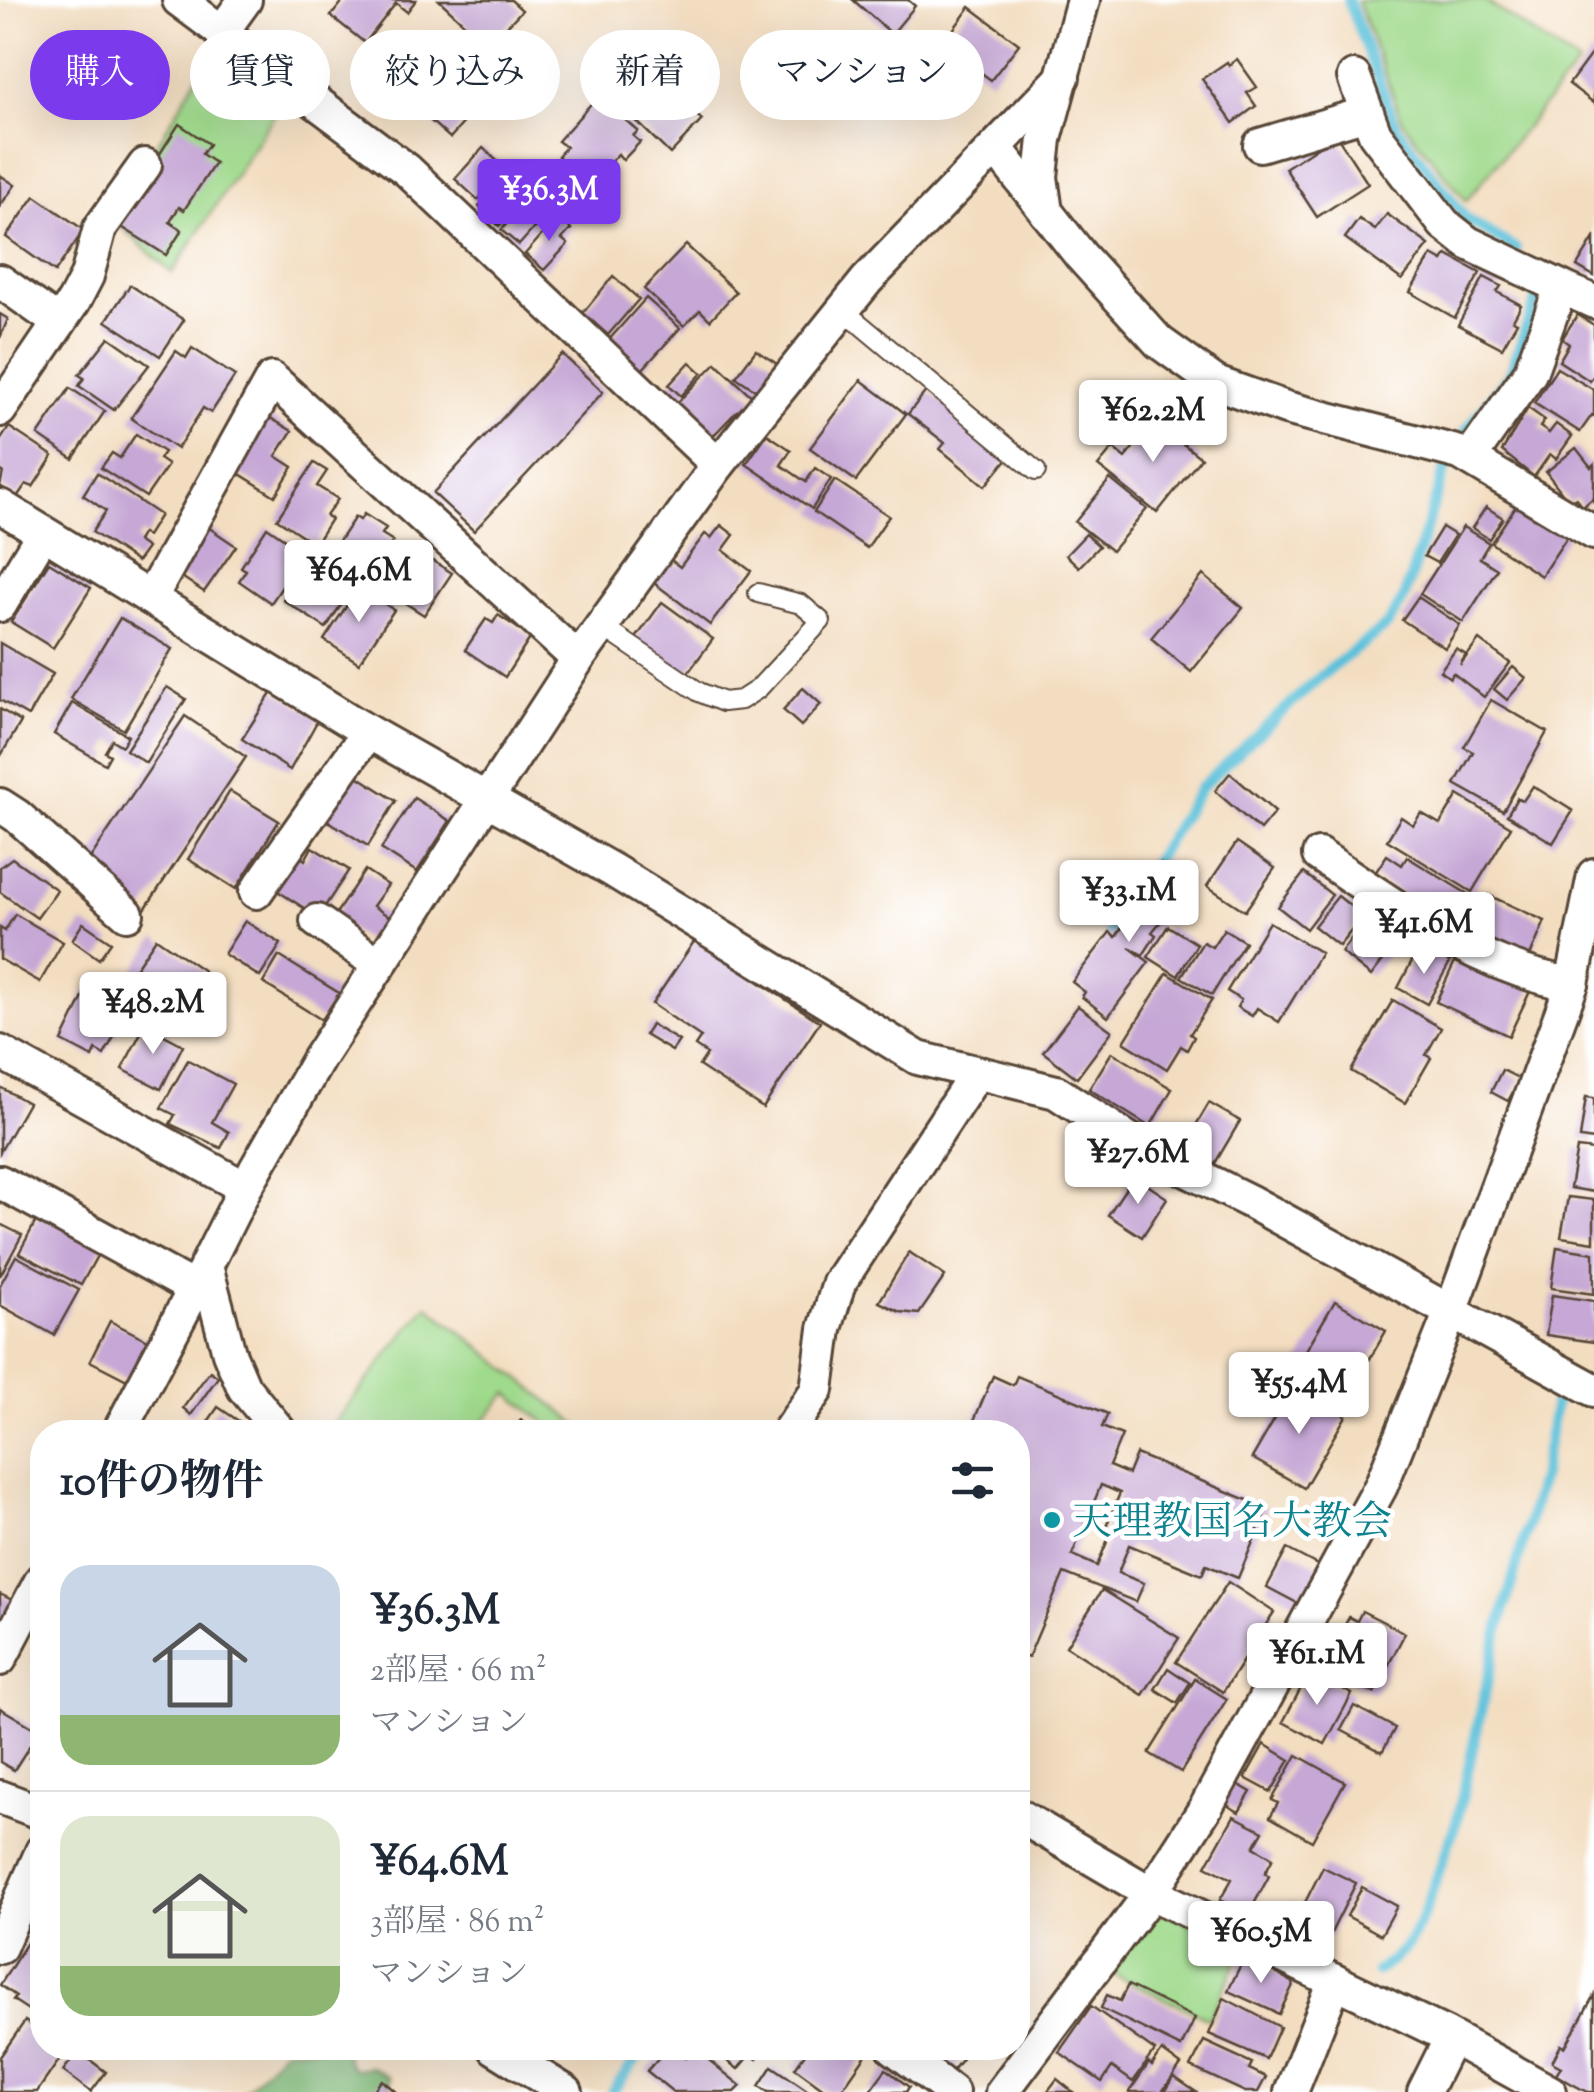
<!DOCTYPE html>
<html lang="ja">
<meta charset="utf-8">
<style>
body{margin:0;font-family:"Sorts Mill Goudy","Noto Serif JP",serif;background:#f2f2f3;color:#1f2937;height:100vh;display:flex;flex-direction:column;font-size:38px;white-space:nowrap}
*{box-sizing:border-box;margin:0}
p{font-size:32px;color:#747a83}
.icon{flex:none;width:55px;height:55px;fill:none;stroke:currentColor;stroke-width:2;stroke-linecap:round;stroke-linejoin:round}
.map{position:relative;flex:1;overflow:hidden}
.sheet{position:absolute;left:30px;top:1420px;width:1000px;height:640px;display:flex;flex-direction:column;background:#fff;border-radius:40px;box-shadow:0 10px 40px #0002}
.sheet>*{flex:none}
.banner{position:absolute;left:30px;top:30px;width:1000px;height:90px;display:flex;gap:20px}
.price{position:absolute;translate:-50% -85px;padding:0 22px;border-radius:10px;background:#fff;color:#222;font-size:32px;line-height:65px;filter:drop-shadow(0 2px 5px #0008)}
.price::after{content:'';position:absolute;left:50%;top:60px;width:30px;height:22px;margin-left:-15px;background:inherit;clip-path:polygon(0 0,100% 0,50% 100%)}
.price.on{background:#7c3aed;color:#fff}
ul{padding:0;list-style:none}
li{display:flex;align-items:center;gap:30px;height:250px;padding:0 30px}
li+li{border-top:2px solid #e0e1e3}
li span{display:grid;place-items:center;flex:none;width:280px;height:200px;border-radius:30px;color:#555}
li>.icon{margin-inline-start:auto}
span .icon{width:120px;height:120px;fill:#fffc;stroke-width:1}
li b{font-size:42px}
h2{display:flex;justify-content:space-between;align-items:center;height:120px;padding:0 30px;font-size:42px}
.tag{padding:0 35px;border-radius:45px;background:#fff;box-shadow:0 10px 40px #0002;font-size:35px;line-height:90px}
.tag.on{background:#7c3aed;color:#fff}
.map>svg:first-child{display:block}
</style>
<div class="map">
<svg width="1594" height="2092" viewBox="0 0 1594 2092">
<rect width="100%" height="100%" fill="#fff"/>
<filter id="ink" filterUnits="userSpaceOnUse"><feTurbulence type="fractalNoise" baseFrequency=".01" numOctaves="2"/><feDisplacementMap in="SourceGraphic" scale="20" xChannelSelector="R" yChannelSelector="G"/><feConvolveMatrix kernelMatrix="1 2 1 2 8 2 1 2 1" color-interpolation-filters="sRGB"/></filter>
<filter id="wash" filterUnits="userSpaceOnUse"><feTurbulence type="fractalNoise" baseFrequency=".0048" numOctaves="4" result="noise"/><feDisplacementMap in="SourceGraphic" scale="40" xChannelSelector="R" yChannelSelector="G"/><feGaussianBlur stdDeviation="2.25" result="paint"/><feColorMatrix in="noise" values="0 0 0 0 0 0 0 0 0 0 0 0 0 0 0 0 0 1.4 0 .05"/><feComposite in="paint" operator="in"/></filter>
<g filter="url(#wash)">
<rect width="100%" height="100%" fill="#f3ddc0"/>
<g fill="#a0da8d" stroke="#6e8256" stroke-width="2.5">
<path d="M1357,0H1484L1578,64L1466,201L1403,122Z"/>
<path d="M201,70L275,114L172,273L113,220Z"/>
<path d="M427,1305L587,1432H558L508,1393L474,1432H327Z"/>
<path d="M1164,1911L1243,1949L1209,2019L1112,1974L1144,1920L1151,1913Z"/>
</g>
<path fill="#80ba78" stroke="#5e724b" stroke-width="2.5" d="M284,2048H349L346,2058L353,2069L371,2067L389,2077L390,2092H244Z"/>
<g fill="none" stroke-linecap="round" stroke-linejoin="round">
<g stroke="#5cc1da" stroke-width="11">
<path d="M1348,0L1396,127L1466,219L1516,249"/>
<path d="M1110,932L1201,787L1321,676L1387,625L1404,598L1444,472L1468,428L1510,373L1542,284"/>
<path d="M1377,1971L1392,1961L1409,1943L1423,1916L1457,1820L1499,1629L1542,1474L1558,1388"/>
<path d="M612,2092L645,2048"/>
</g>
</g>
<g id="blocks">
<g fill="#c6a7d5" fill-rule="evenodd">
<path d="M344,0H416L407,12L396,3L365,43L331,16Z"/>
<path d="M439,0H511L522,10L488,46Z"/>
<path d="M853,0H908L915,6L892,34Z"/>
<path d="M970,7L1019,44L991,80L961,58L947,75L922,57L937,37L944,42Z"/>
<path d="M1594,50V103L1569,84Z"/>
<path d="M1237,59L1257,87L1247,93L1256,106L1233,123L1202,79L1227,62L1229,65Z"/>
<path d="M480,69L497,85L450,138L417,109L447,74L463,88Z"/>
<path d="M660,80L702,120L670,154L628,113Z"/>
<path d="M598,96L638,131L633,136L640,142L623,160L618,154L564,214L535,188L561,159L558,156L566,147L558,141Z"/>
<path d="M179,124L209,144L202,154L215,163L184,210L179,207L170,222L182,230L166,255L120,226L149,171Z"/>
<path d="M1336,135L1368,184L1317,217L1285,168Z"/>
<path d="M483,148L506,169L478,200L455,179Z"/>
<path d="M510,173L523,185L521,188L528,195L499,226L479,206Z"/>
<path d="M0,175L15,185L0,206Z"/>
<path d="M533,194L551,209L519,245L501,230Z"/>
<path d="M35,196L84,230L55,272L6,237Z"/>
<path d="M1387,214L1429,245L1402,280L1345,238L1359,219L1375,230Z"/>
<path d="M558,217L571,229L562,239L568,244L544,270L525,254Z"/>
<path d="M1594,238V276L1577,266Z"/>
<path d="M686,245L736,292L710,320L700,310L684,326L644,289Z"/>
<path d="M1432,255L1443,261L1447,255L1480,273L1455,318L1410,292Z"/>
<path d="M613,276L639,299L608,335L583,313Z"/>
<path d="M1484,277L1501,286L1497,292L1521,305L1513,320L1517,322L1502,348L1458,325Z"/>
<path d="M130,285L184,320L160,356L106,321Z"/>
<path d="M646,298L680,328L641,371L608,341Z"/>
<path d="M0,314L8,319L0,338Z"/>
<path d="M1577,315L1594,325V375L1590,381L1559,361L1569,344L1562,339Z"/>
<path d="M109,337L149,365L114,410L79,386L84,378L79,375Z"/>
<path d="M192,348L235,376L211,413L203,408L177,449L131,418L176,351L186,358Z"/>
<path d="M756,350L780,366L760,393L736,377Z"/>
<path d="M562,354L603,392L474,531L433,493Z"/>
<path d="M690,362L702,373L681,396L669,385Z"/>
<path d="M716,363L756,400L741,416L737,411L708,441L673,407Z"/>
<path d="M1557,368L1594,390V416L1592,415L1580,432L1534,403Z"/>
<path d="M861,380L906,414L856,481L810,448Z"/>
<path d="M70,388L105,411L73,459L38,435Z"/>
<path d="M927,390L1009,457L985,486L940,449L945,443L908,414Z"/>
<path d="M1528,408L1545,420L1540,427L1549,433L1556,424L1572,436L1556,459L1550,454L1534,477L1502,451Z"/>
<path d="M267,416L292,431L276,456L293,467L275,496L232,469Z"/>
<path d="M1163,419L1178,430L1173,436L1201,458L1157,513L1098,466L1113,448L1125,458L1154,421L1158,424Z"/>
<path d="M9,427L53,456L33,487L26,484L17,497L0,486L3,472L0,470V441Z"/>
<path d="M136,434L164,452L159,459L168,465L146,497L101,468L112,453L120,458Z"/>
<path d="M767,434L791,450L781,465L806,482L815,468L831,479L812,509L746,464Z"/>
<path d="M1576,448L1591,467L1594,464V502L1592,499L1583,507L1576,498L1570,503L1546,472Z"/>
<path d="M314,463L327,471L317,486L338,499L326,516L331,519L315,544L277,519Z"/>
<path d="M97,473L160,515L147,536L142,533L137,541L147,548L137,562L92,532L106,511L83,495Z"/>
<path d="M1110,479L1147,509L1112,551L1075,522Z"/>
<path d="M835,480L889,516L867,548L814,512Z"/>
<path d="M1518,503L1567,537L1541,576L1491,543Z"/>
<path d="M1486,507L1503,518L1489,539L1472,528Z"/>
<path d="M364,514L386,528L382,534L393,541L369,578L331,553L355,517L360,520Z"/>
<path d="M202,523L236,546L204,592L170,569Z"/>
<path d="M721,525L734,535L723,550L751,571L710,625L650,580L667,557L680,567L705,534L711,538Z"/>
<path d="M267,527L305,553L271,603L239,581L246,570L241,567Z"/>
<path d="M1442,527L1455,535L1437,563L1424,556Z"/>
<path d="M1463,527L1489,543L1480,558L1497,569L1463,622L1420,594Z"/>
<path d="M1086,534L1099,546L1079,567L1066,555Z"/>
<path d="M313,555L355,583L326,628L283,600Z"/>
<path d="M423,555L452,573L424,615L396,597Z"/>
<path d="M49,562L91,588L53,648L11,622Z"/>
<path d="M1203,575L1243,608L1191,672L1151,638Z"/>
<path d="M359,587L394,610L359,663L324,640Z"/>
<path d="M1418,597L1460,625L1445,648L1402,620Z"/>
<path d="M662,602L713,639L684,678L634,641Z"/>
<path d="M498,615L531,637L505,677L465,650L486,619L493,623Z"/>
<path d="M120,618L172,649L124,730L71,699Z"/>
<path d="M1479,640L1510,663L1484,697L1453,673L1450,678L1440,671L1456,649L1466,655L1460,665Z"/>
<path d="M0,643L53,674L28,716L0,700Z"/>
<path d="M1513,667L1526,678L1507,700L1494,689Z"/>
<path d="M167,687L186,699L146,763L126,750Z"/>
<path d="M803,688L821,704L801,726L783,710Z"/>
<path d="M274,689L319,718L290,770L242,739Z"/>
<path d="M1491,700L1547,732L1503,811L1455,784L1473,752L1464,747Z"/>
<path d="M72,703L128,736L122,746L112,740L105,752L110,755L105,764L54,734Z"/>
<path d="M0,709L21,722L0,757Z"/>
<path d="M185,716L246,757L141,915L85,866Z"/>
<path d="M348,770L396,801L368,846L319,815Z"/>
<path d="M1230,773L1275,812L1260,830L1215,791Z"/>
<path d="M1533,786L1573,811L1553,843L1507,815L1517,798L1523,801Z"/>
<path d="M230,791L279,821L236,889L188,859Z"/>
<path d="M1458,795L1511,827L1472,892L1387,840L1401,817L1413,825L1421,813L1440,824Z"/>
<path d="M414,798L450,821L417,872L381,849Z"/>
<path d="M1237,842L1275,868L1245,911L1207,886Z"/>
<path d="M312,847L349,870L318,917L270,886L292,851L305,860Z"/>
<path d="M1387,855L1402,865L1407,857L1479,901L1461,930L1373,876Z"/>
<path d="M12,858L57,890L37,918L0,892V867Z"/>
<path d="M1161,864L1190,882L1173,903L1166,898L1163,903L1172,908L1152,932L1156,935L1143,955L1129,947L1149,962L1108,1017L1082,997L1085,992L1072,982L1110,932L1116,937L1138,902L1136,901Z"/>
<path d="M365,870L388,885L373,906L403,926L385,953L333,918Z"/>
<path d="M1304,873L1332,895L1306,929L1278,907Z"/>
<path d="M1488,895L1545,921L1527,963L1469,937Z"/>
<path d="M1338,896L1363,916L1339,946L1314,926Z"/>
<path d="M15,914L63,942L40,982L0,959V928L5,931Z"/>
<path d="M245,921L281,944L260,977L224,954Z"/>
<path d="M1365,921L1395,945L1371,976L1341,952Z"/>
<path d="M1269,922L1321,953L1279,1022L1257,1008L1252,1016L1237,1007L1241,1000L1227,991Z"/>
<path d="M83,923L111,942L99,959L72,940Z"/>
<path d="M1168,926L1197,944L1178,976L1148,957Z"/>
<path d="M1224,929L1245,942L1212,995L1181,977L1203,942L1212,947Z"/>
<path d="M156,938L204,971L166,1027L118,994Z"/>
<path d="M695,940L820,1022L763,1108L699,1066L707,1054L695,1046L701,1037L652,1004Z"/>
<path d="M1431,952L1450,962L1427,1004L1398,988L1413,959L1424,964Z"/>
<path d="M1459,953L1532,987L1509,1036L1436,1002Z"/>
<path d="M279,956L339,993L322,1020L263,983Z"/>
<path d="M1167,973L1212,1000L1190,1034L1194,1037L1187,1050L1181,1046L1167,1069L1124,1042Z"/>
<path d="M87,989L128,1011L104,1055L96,1050L93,1057L62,1041Z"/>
<path d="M1393,1000L1441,1028L1426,1055L1431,1058L1405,1103L1351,1071Z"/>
<path d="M1078,1006L1112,1031L1077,1078L1043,1052Z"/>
<path d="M651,1024L679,1041L672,1051L645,1035Z"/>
<path d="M145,1025L183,1045L161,1089L122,1069Z"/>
<path d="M1112,1052L1172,1089L1150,1127L1089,1089Z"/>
<path d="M188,1060L233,1084L212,1122L229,1132L221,1148L170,1124L175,1115L161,1108Z"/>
<path d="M1502,1070L1520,1079L1508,1101L1491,1092Z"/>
<path d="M0,1087L28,1103L0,1152Z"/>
<path d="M1586,1097L1594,1098V1140L1580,1138Z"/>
<path d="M1209,1103L1240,1121L1211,1170L1180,1152Z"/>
<path d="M1577,1148L1594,1150V1192L1570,1188Z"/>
<path d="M1134,1176L1167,1198L1142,1237L1108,1215Z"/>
<path d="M1568,1197L1594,1200V1242L1561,1237Z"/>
<path d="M42,1210L104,1243L81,1285L19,1253Z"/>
<path d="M0,1224L22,1235L0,1276Z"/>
<path d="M1557,1247L1594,1253V1294L1551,1288Z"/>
<path d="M909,1252L945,1276L919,1314L900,1312L879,1302Z"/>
<path d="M16,1256L79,1290L54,1335L0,1305V1285Z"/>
<path d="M1552,1295L1594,1301V1342L1546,1335Z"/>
<path d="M1335,1301L1386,1331L1343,1405L1292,1374Z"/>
<path d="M110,1321L151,1342L131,1382L90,1361Z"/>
<path d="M210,1371L218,1377L191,1415L183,1408Z"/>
<path d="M993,1376L1013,1385L1017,1376L1108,1414L1102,1427L1122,1435L1109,1466L1128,1474L1136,1454L1267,1508L1238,1578L1206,1565L1202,1575L1129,1545L1118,1573L1144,1583L1136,1602L1064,1573L1028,1658L1018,1654V1432H969ZM1101,1485L1120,1493L1103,1534L1109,1537L1097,1566L1072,1555Z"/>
<path d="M1294,1386L1346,1416L1304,1488L1252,1458Z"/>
<path d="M218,1407L255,1432H201Z"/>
<path d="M521,1420L536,1432H511Z"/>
<path d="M1287,1549L1321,1567L1301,1605L1267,1587Z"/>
<path d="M1228,1582L1274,1612L1223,1692L1176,1662Z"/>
<path d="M1102,1590L1179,1638L1143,1695L1066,1646Z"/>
<path d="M0,1594L18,1603L0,1630Z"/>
<path d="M1362,1611L1405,1633L1374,1693L1329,1670L1337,1655L1331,1652L1349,1617L1357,1621Z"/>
<path d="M1168,1668L1190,1683L1177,1703L1155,1689Z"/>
<path d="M1310,1671L1352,1694L1325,1744L1283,1722Z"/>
<path d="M1195,1679L1227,1699L1181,1772L1149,1753Z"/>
<path d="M1354,1706L1395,1728L1382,1752L1341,1730Z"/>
<path d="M0,1708L39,1731L14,1770L0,1762Z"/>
<path d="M42,1736V1765L29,1757Z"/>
<path d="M1264,1744L1290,1760L1271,1792L1245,1778Z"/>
<path d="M1297,1755L1345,1782L1312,1841L1270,1817L1278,1803L1272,1800Z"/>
<path d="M1234,1782L1251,1792L1239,1812L1222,1802Z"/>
<path d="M1234,1816L1263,1831L1254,1847L1273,1858L1265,1873L1269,1876L1248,1915L1220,1900L1232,1879L1206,1866Z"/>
<path d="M1323,1867L1356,1883L1329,1937L1324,1934L1315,1952L1287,1938Z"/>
<path d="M1362,1887L1397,1906L1381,1935L1347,1916Z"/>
<path d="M42,1919V2019L13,2000L16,1996L0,1985Z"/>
<path d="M1245,1956L1294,1983L1279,2014L1228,1991Z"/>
<path d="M1128,1985L1195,2018L1181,2047L1101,2008L1107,1995L1120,2001Z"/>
<path d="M1594,1995V2092H1587L1556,2075L1561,2067L1552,2062L1561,2045L1565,2047Z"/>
<path d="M1224,1998L1280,2027L1266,2059L1209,2034Z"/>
<path d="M1091,2006L1155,2051L1133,2082L1112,2067L1102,2082L1059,2052Z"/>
<path d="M25,2021L42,2033V2048L66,2050L37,2092H0V2057Z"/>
<path d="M1204,2041L1252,2063L1249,2069L1266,2077L1258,2092H1245L1191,2067Z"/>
<path d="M667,2048H673L686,2058L694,2048L741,2086L735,2092H673L647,2071Z"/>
<path d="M724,2048H765L757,2059L750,2054L738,2069L719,2055Z"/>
<path d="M809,2048H861L868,2052L840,2092H828L795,2068Z"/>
<path d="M914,2048H970L951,2073Z"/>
<path d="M78,2051L106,2072L91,2092L63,2071Z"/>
<path d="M1162,2051L1181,2065L1162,2092H1129L1149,2063L1152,2066Z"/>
<path d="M772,2066L810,2092H768L759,2086Z"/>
<path d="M886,2069L909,2087L906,2092H869Z"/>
<path d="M1174,2077L1196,2092H1165Z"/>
<path d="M1057,2079L1073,2092H1047Z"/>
<path d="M382,2080L396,2092H372Z"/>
</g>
</g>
</g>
<g filter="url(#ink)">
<use href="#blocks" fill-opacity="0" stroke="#574536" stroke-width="2.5"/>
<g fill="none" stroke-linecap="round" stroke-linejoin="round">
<defs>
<g id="service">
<path d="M843,310L1036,471"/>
<path d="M603,627L699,692L723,702L741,700L758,689L821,621L801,604L758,593"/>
</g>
<g id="minor">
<path d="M179,0L407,170L718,465"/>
<path d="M221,33L245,0"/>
<path d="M1354,77L1375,134L1444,224L1468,243L1561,287"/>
<path d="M1260,145L1367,113"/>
<path d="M996,148L1081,256L1159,342L1216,383L1286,408L1460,453L1594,533"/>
<path d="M1046,212L1041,177L1045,139L1083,0"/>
<path d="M0,281L59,323"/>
<path d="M0,410L74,301L87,276L100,228L145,165"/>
<path d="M1470,458L1530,373L1561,287L1594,302"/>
<path d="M0,506L368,732L612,870L918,1058L1056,1092L1142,1148L1249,1201L1594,1390"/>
<path d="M151,597L272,379L578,659"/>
<path d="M0,605L43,533"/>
<path d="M0,805L17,816L127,914"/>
<path d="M1319,855C1397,907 1477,968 1572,984"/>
<path d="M256,892L368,732"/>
<path d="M317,921L380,965"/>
<path d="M0,1052L245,1188"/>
<path d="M0,1182L195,1289"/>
<path d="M119,1432L203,1273"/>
<path d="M280,1432L244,1388L229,1353L206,1266L245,1188L319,1058L578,659L718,465L867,280L1063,77"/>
<path d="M788,1432L817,1390L825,1329L839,1283L976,1074"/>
<path d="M0,1659L42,1579"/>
<path d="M0,1797L42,1813"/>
<path d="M1018,1815L1151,1893L1447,2035L1550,2092"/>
<path d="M0,1947L42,1851"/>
<path d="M495,2048L566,2092"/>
<path d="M894,2048L952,2092"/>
<path d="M1002,2092L1151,1893L1206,1807L1381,1486L1450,1314L1572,984L1594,875"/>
<path d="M1291,2092L1335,1981"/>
<path d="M1424,2092L1451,2038"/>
</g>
</defs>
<use href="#service" stroke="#574536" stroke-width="22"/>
<use href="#minor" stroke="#574536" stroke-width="38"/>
<use href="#service" stroke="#fff" stroke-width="18"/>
<use href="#minor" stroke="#fff" stroke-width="32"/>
</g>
</g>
<circle fill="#0f9aa8" stroke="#fff" stroke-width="4" cx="1052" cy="1520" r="10"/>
<g text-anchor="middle" stroke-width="9" stroke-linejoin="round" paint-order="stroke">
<g font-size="40" fill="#0d838f" stroke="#fff" text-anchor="start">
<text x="1072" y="1534">天理教国名大教会</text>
</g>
</g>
</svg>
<b class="price on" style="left:549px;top:244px">¥36.3M</b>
<b class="price" style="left:1153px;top:465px">¥62.2M</b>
<b class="price" style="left:359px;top:625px">¥64.6M</b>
<b class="price" style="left:1129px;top:945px">¥33.1M</b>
<b class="price" style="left:1424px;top:977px">¥41.6M</b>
<b class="price" style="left:153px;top:1057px">¥48.2M</b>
<b class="price" style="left:1138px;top:1207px">¥27.6M</b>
<b class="price" style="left:1299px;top:1437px">¥55.4M</b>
<b class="price" style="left:1317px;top:1708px">¥61.1M</b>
<b class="price" style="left:1261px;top:1986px">¥60.5M</b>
<div class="banner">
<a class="tag on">購入</a>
<a class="tag">賃貸</a>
<a class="tag">絞り込み</a>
<a class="tag">新着</a>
<a class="tag">マンション</a>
</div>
<section class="sheet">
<h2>10件の物件<svg class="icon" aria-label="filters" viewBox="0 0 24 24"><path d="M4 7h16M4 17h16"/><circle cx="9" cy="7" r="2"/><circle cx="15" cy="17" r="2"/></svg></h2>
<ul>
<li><span style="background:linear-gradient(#c9d6e8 75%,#8fb573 0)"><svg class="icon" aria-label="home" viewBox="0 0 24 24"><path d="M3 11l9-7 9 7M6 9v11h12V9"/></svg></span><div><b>¥36.3M</b><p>2部屋 · 66 m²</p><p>マンション</p></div></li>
<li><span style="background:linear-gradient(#dfe7d0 75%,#8fb573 0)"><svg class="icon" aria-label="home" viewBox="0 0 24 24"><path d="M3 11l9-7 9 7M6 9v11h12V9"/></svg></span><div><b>¥64.6M</b><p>3部屋 · 86 m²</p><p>マンション</p></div></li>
</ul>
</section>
</div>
